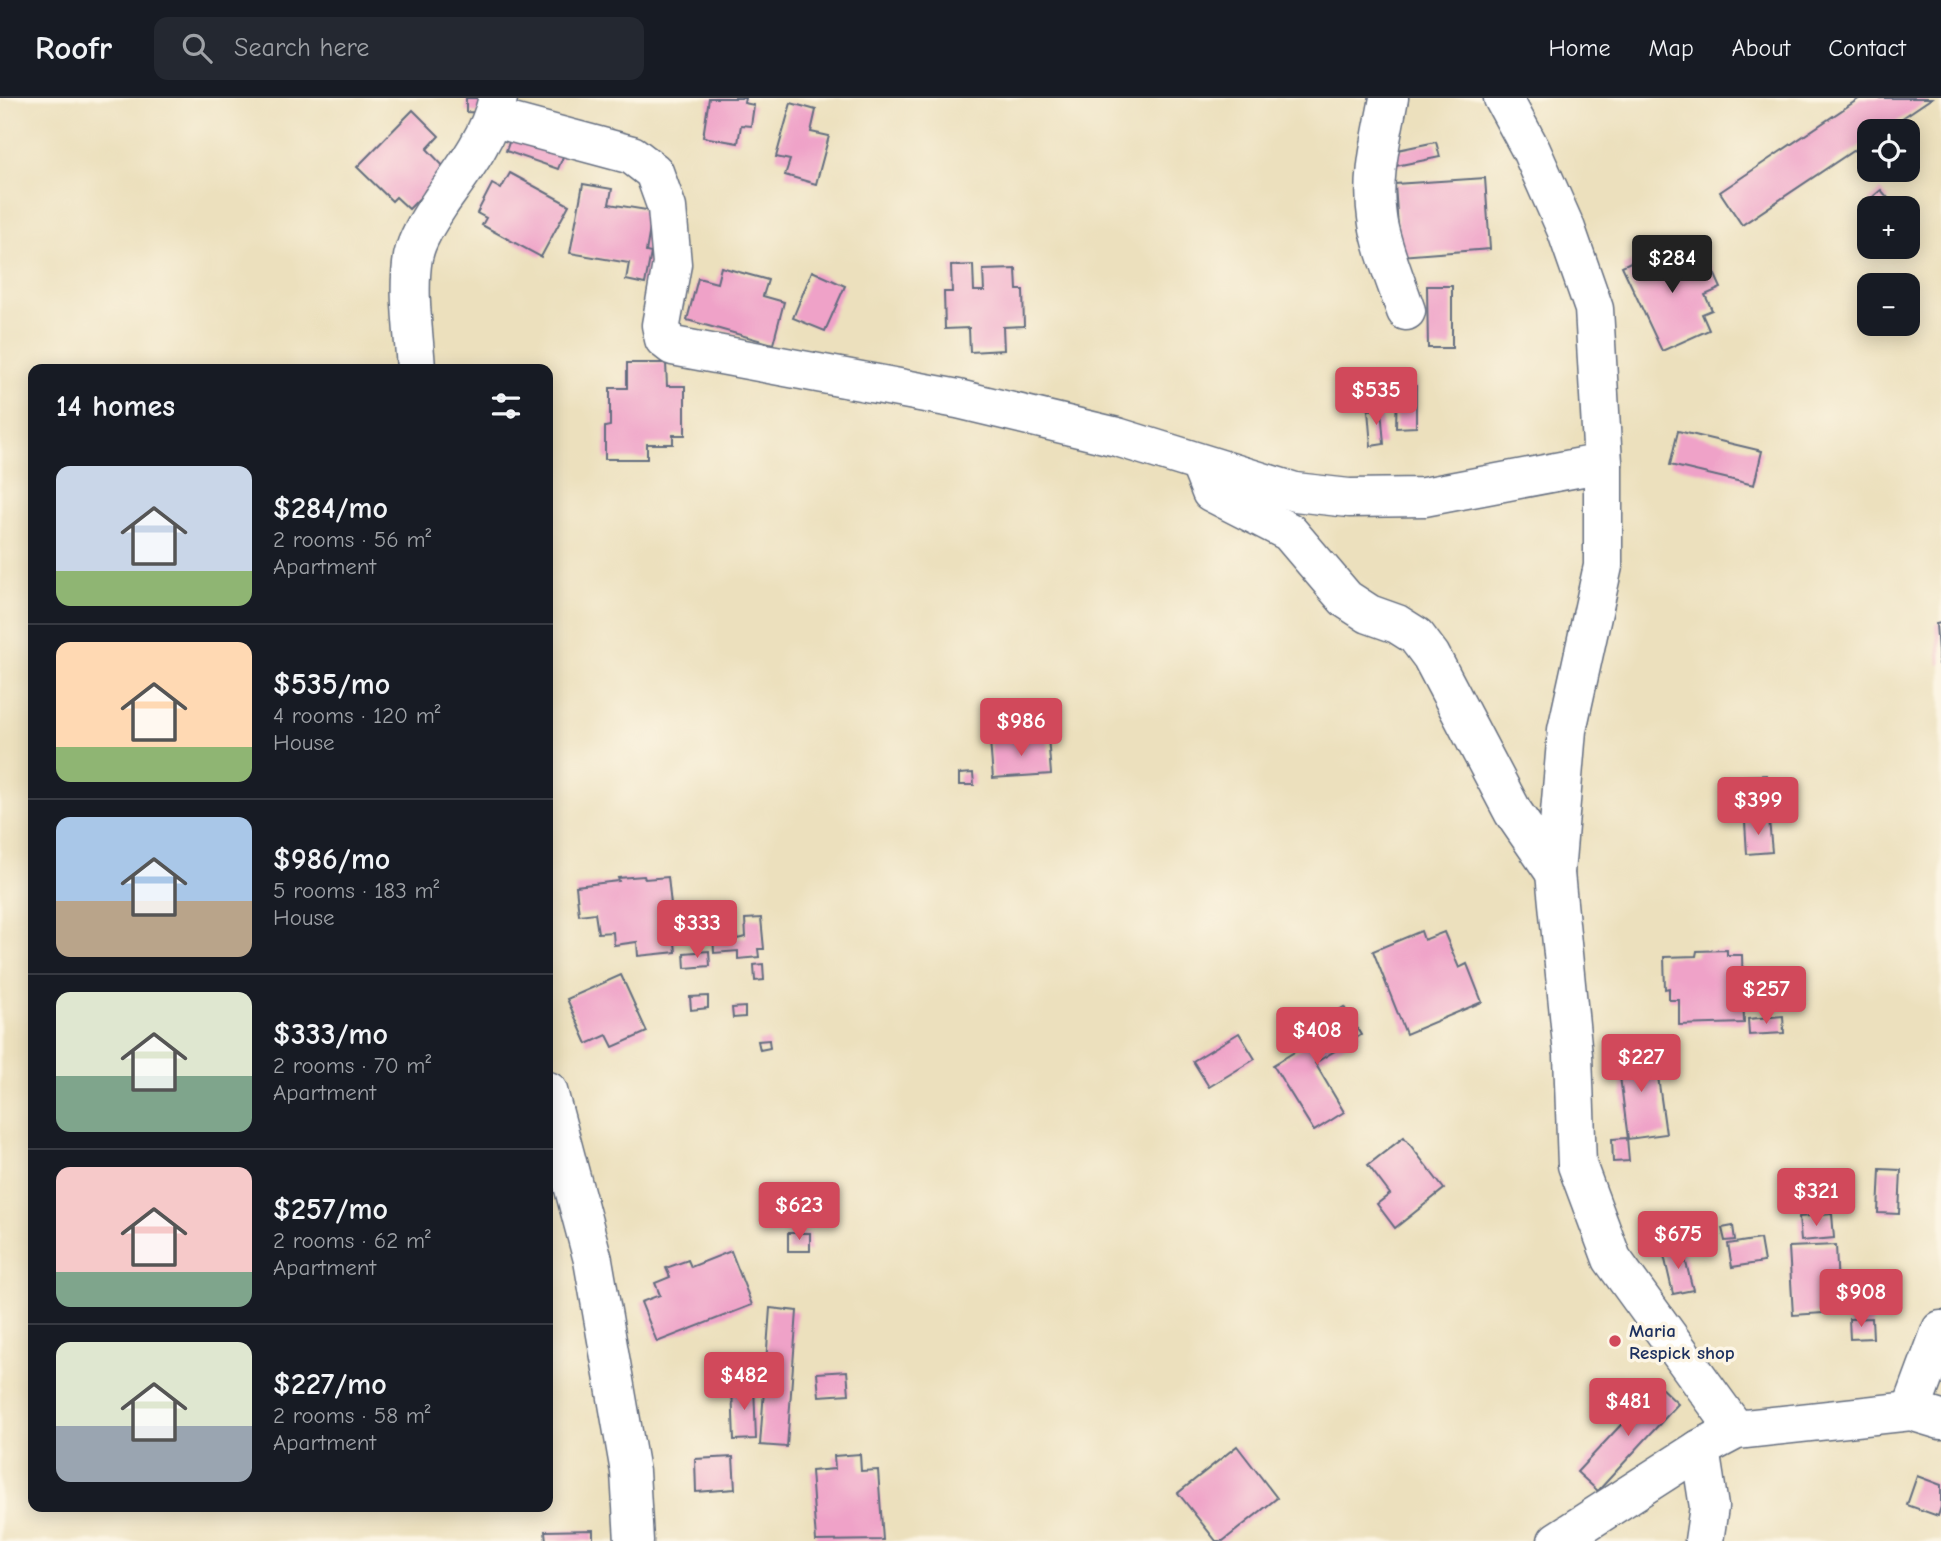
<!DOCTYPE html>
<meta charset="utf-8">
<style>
body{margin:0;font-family:"Comic Neue",sans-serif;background:#242831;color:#f1f3f6;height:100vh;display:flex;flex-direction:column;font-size:26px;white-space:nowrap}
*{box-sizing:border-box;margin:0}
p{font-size:23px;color:#9ea1a6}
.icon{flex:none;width:38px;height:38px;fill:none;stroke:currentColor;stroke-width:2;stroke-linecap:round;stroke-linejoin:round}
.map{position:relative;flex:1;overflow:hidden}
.drawer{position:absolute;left:28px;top:266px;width:525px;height:1148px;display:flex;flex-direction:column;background:#171b24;border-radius:14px;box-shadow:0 4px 18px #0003}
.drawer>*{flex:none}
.controls{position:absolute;left:1857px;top:21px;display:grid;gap:14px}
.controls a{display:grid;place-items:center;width:63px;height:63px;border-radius:14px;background:#171b24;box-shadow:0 4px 18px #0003;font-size:35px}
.price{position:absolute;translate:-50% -60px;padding:0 16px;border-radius:7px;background:#d1495b;color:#fff;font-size:23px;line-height:46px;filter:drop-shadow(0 2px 4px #0008)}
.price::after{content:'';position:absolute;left:50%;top:42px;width:21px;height:16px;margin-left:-10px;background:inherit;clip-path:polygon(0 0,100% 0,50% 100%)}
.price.current{background:#222;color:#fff}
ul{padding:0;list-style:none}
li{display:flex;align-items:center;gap:21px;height:175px;padding:0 28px}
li+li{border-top:2px solid #363941}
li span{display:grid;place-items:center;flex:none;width:196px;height:140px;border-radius:14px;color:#555}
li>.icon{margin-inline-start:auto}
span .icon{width:84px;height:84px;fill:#fffc;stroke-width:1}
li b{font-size:30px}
h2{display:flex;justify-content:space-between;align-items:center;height:84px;padding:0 28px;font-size:30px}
header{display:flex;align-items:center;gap:42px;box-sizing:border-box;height:98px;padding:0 35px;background:#171b24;border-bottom:2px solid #363941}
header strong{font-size:33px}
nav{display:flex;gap:38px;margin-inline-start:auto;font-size:24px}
.search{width:490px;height:63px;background:#242831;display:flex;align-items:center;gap:18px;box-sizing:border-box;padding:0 24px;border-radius:14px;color:#9ea1a6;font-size:26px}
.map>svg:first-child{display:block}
</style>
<header>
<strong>Roofr</strong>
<div class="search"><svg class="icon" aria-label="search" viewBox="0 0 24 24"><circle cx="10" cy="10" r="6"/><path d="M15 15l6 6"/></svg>Search here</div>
<nav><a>Home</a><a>Map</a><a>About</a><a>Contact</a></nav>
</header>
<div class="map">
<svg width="1941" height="1443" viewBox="0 0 1941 1443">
<rect width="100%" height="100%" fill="#fcf5e5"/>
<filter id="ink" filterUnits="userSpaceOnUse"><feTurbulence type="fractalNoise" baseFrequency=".0143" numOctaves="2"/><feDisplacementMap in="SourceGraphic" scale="14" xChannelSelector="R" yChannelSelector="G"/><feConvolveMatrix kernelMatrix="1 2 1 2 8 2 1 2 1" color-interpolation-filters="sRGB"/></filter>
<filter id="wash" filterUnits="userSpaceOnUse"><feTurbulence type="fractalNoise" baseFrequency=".00686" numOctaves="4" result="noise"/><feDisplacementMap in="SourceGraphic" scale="28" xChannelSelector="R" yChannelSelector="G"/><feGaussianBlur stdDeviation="1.57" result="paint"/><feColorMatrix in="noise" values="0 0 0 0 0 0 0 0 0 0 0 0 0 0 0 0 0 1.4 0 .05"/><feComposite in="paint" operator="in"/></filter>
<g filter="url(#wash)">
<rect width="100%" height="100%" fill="#ece0bd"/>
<g id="blocks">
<g fill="#efa2c8">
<path d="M466,0H486V15L466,14Z"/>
<path d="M709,0H745L744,5L754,7L751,28L741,27L738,45L703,39Z"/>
<path d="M1860,0H1932L1883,33H1869V42L1742,127L1720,94Z"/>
<path d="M791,5L816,12L811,34L829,38L816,86L785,77L790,62L776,59Z"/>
<path d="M413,12L439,38L427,51L447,72L409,111L396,99L392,103L357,69Z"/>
<path d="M513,33L566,51L558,71L506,53Z"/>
<path d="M1436,44L1440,59L1386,70L1383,55Z"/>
<path d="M510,75L569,107L541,159L482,127L486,120L477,115L492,86L501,91Z"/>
<path d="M1485,80L1490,151L1400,158L1395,86Z"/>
<path d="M583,86L612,91L609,106L653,113L646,154L651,155L645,186L626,182L629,165L570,155Z"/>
<path d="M1881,92L1889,101L1876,110L1869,102Z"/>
<path d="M1670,146L1677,161L1686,157L1694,174L1710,166L1721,190L1705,197L1712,212L1702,216L1709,232L1662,253L1622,168Z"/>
<path d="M973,167L974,193H984L983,172L1016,171L1017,192H1023L1024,228L1003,229L1004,252L970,254L969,230L945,231L944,194H952L951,168Z"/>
<path d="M721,169L768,182L763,198L784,204L773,246L687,222L698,180L717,185Z"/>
<path d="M812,173L845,188L825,233L793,220Z"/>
<path d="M1427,188H1452V250H1428Z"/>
<path d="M627,265H666L667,288H685V337H673V346H647V361H605V329L610,328V290H627Z"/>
<path d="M503,267L504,271H483V270Z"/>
<path d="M1397,287L1416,288V329L1396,330Z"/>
<path d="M1381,311L1384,346L1371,348L1368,312Z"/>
<path d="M1678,333L1762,353L1754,387L1670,367Z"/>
<path d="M1941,525V566H1939L1936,526Z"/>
<path d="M1048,639L1051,676L993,680L990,643Z"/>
<path d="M973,675L974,687H959V676Z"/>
<path d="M1767,677L1769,719L1745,720L1743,678Z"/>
<path d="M1769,722L1772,754L1747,756L1745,724Z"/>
<path d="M644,778L645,781L668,779L676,854L638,858L637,844L614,847L613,834L598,835L595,815L579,817L576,788L619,783L618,780Z"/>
<path d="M761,820L764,851H758L759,859L738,861V853L714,855L713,835L736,833L737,841L746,839L745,821Z"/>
<path d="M1421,833L1424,842L1444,834L1459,870L1467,866L1482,904L1406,936L1373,853Z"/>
<path d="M1727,852V857H1742L1744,925L1679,927V902H1669V890L1665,891L1664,859L1696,858L1697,853Z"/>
<path d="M709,853L710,868L685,870L684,855Z"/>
<path d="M763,866L764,882L755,883L754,867Z"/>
<path d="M621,877L647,934L613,949L607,937L587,946L567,901Z"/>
<path d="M708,898V910L691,912L690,899Z"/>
<path d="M745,909V919L733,920L732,910Z"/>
<path d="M1344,909L1361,937L1315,965L1344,1014L1314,1033L1273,967L1301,950L1294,940Z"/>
<path d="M1783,918L1784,935L1749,937L1748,921Z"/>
<path d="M1239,935L1255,961L1209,989L1193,963Z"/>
<path d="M769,942L770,950L760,952L758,943Z"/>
<path d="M1654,950L1666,1036L1628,1041L1617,955Z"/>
<path d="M1404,1039L1444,1091L1395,1130L1377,1106L1390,1096L1368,1067Z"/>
<path d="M1627,1040L1629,1063L1613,1064L1612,1041Z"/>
<path d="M1880,1071L1901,1072L1899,1116L1878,1115Z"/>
<path d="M1832,1116L1834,1140L1801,1143L1799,1119Z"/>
<path d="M1733,1128L1735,1142L1725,1143L1722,1130Z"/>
<rect x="788" y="1135" width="22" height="18"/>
<path d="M1760,1141L1764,1164L1732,1169L1728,1146Z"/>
<path d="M1836,1147L1839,1214L1793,1217L1789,1149Z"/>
<path d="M1682,1149L1693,1192L1673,1196L1663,1153Z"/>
<path d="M731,1153L752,1207L657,1244L641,1204L660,1197L655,1185L670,1179L666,1170L688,1162L691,1169Z"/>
<path d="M770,1210L797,1213L787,1349L760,1347Z"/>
<path d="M1872,1220L1873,1240L1850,1241L1849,1221Z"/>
<path d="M847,1273L849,1296L819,1298L817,1275Z"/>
<path d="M754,1287L756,1341L734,1342L732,1288Z"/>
<path d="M1658,1287L1678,1306L1598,1393L1577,1374Z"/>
<path d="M1237,1348L1277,1400L1223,1443H1216L1178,1395Z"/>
<path d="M860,1356L861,1373L878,1372L883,1442L816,1443L811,1373L835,1371L834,1358Z"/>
<path d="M733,1359L735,1391L696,1394L695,1361Z"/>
<path d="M1917,1378L1941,1387V1409L1938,1418L1907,1407Z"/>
<path d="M593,1432V1443H546L545,1433Z"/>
</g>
</g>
</g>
<g filter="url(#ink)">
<use href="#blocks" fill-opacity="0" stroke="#646d7f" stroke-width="2"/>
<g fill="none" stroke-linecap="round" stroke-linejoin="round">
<defs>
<g id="minor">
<path d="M1389,0C1382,39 1371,79 1377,119C1380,146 1397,186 1406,213"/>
<path d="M1503,0L1531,52L1566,131L1594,211L1603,365V468L1567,632L1555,775L1573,957L1577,1067L1612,1161L1736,1332"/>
<path d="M494,20L632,57L654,74L667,110L672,166L661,227L664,241L673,248L958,301L1117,339L1295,394L1349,400L1424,399L1603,365"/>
<path d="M416,271C414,235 407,195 413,159C417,139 431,119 442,102C465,70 489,39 498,0"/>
<path d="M1200,366L1211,394L1289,434L1346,501L1369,516L1397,526L1416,538L1431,558L1513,714L1555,775"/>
<path d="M548,993L593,1162L630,1374L634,1443"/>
<path d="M1911,1313L1941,1232"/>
<path d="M1700,1351L1709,1409L1704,1443"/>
<path d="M1557,1443L1700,1351L1736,1332L1911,1313L1941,1322"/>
</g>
</defs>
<use href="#minor" stroke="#646d7f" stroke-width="41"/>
<use href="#minor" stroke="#fff" stroke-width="38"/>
</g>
</g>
<circle fill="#d1495b" stroke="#fcf5e5" stroke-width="2.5" cx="1615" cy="1243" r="7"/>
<g text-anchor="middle" stroke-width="7" stroke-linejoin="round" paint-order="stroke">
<g font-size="19" font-weight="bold" fill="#1b2f5e" stroke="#fcf5e5" text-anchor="start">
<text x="1629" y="1239">Maria<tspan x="1629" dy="22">Respick shop</tspan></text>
</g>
</g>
</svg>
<div class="controls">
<a><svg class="icon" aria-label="locate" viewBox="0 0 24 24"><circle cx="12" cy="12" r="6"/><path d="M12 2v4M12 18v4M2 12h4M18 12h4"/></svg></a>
<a>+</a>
<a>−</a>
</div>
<b class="price current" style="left:1672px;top:197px">$284</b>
<b class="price" style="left:1376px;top:329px">$535</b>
<b class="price" style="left:1021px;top:660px">$986</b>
<b class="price" style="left:1758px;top:739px">$399</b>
<b class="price" style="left:697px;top:862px">$333</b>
<b class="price" style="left:1766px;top:928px">$257</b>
<b class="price" style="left:1317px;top:969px">$408</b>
<b class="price" style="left:1641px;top:996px">$227</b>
<b class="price" style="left:1816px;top:1130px">$321</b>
<b class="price" style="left:799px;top:1144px">$623</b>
<b class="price" style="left:1678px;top:1173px">$675</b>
<b class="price" style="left:1861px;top:1231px">$908</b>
<b class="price" style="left:744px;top:1314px">$482</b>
<b class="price" style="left:1628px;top:1340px">$481</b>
<section class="drawer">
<h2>14 homes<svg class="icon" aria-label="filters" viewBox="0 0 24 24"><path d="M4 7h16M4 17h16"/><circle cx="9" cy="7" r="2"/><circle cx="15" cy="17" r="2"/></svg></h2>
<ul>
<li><span style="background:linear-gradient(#c9d6e8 75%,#8fb573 0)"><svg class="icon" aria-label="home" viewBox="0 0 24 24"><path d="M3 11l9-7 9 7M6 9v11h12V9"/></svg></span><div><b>$284/mo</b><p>2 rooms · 56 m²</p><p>Apartment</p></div></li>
<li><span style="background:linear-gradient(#ffd9b3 75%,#8fb573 0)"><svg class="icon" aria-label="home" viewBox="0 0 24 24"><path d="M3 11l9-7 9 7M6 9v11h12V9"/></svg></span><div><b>$535/mo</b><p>4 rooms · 120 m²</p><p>House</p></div></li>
<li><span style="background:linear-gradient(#a9c7e8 60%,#b9a48a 0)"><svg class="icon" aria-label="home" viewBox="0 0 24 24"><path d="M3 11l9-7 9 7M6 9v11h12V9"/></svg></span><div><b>$986/mo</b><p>5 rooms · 183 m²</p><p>House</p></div></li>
<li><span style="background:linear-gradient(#dfe7d0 60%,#7fa58c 0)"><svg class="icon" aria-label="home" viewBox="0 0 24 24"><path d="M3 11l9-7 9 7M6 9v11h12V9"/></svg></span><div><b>$333/mo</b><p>2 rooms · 70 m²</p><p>Apartment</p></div></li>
<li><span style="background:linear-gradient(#f6c9c9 75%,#7fa58c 0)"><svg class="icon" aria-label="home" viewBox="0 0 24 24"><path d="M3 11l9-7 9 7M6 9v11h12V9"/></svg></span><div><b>$257/mo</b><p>2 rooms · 62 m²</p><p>Apartment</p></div></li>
<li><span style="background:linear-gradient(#dfe7d0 60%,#9aa5b1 0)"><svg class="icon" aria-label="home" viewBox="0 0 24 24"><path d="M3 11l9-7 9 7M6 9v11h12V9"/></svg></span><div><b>$227/mo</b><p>2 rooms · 58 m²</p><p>Apartment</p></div></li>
</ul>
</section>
</div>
